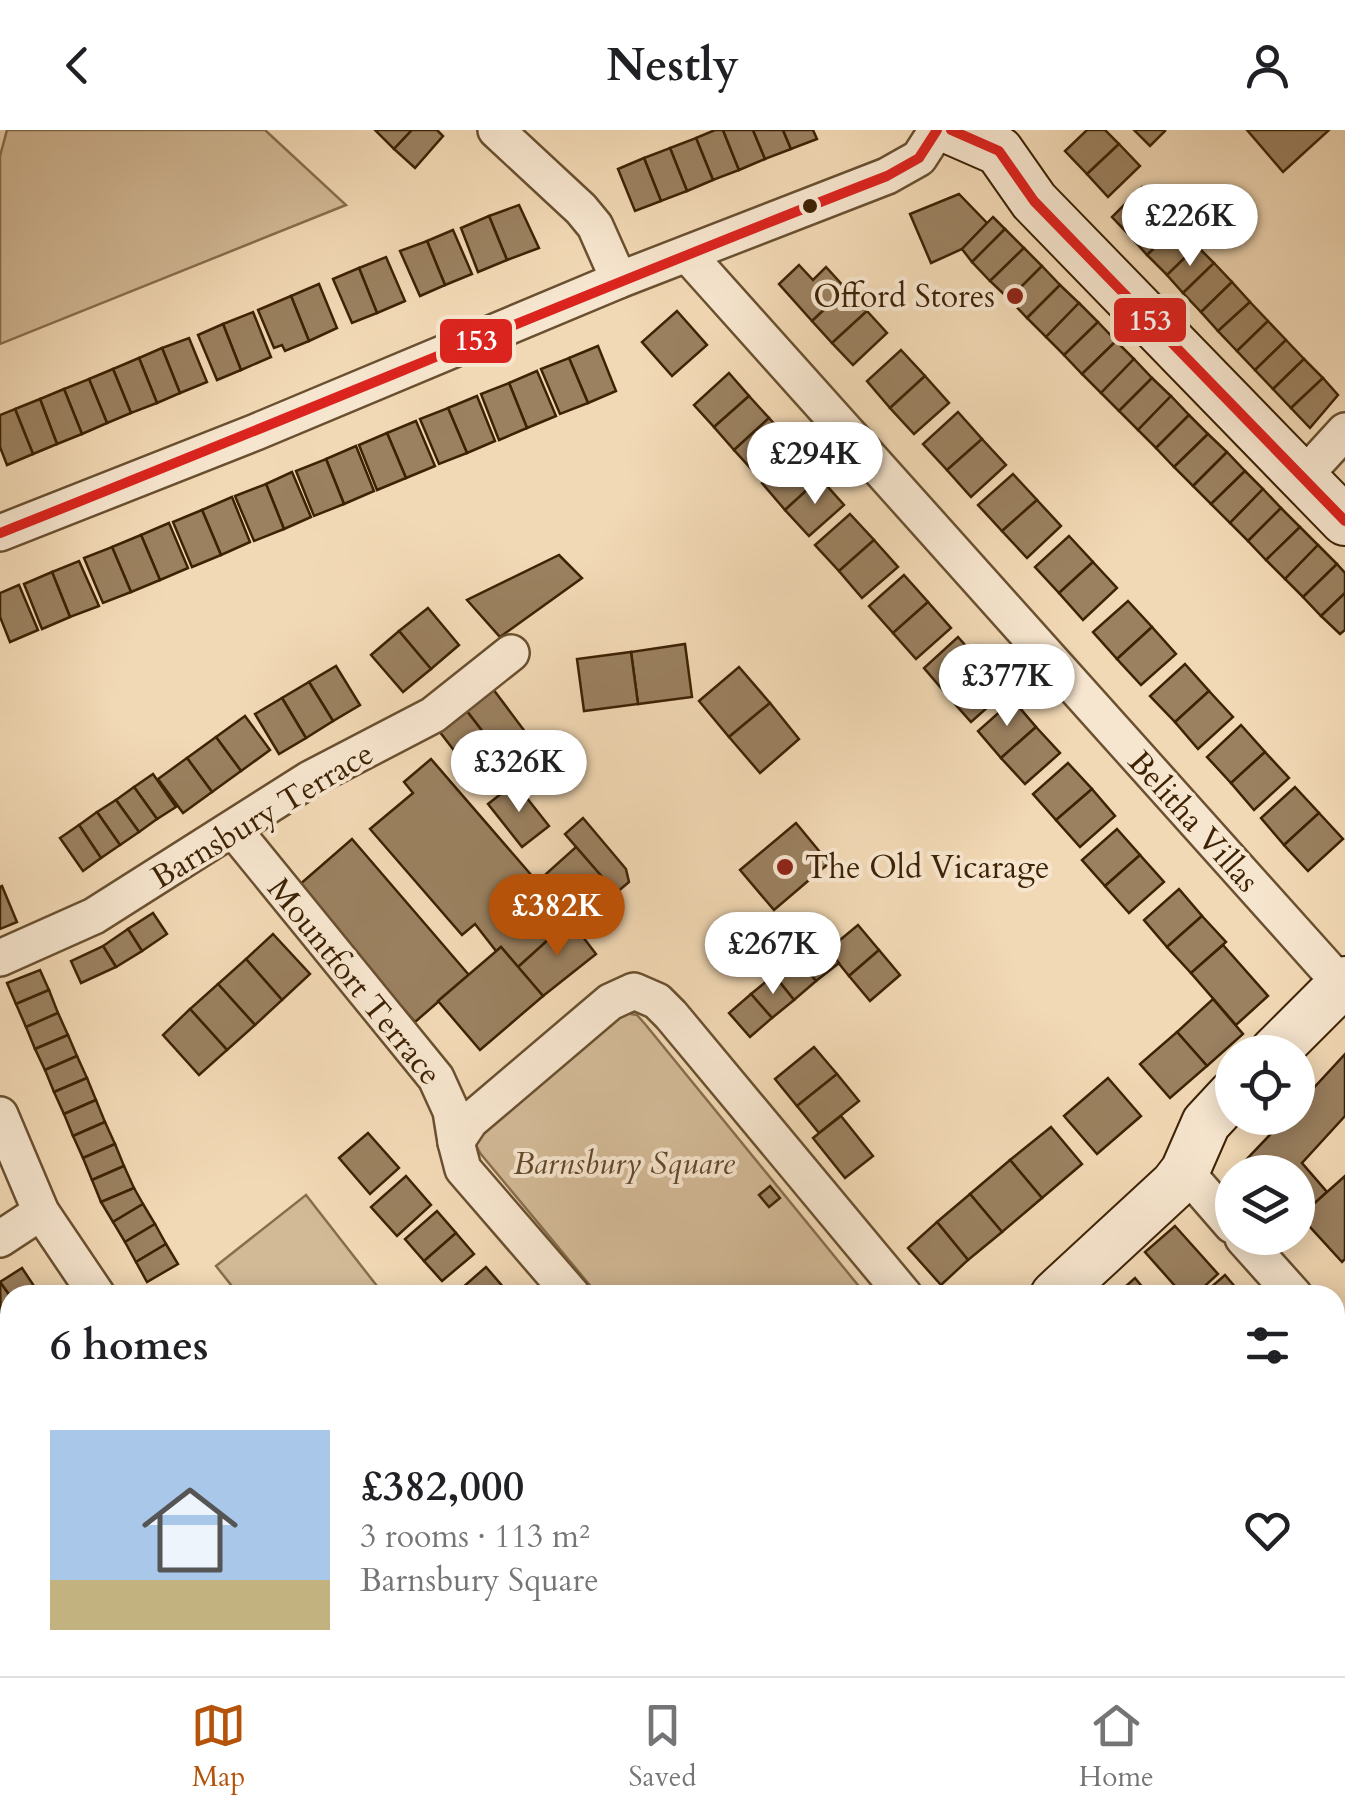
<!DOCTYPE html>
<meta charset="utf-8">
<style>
body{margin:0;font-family:Cardo,serif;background:#f6f6f6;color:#202124;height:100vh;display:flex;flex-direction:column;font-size:38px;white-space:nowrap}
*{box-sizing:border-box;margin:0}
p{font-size:32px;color:#757577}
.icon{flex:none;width:55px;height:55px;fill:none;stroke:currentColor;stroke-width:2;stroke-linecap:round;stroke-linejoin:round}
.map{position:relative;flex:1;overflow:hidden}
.drawer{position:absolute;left:0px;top:1155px;width:1345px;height:392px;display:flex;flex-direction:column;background:#fff;border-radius:30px 30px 0 0;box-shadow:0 5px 25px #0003}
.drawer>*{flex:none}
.tools{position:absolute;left:1215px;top:905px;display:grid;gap:20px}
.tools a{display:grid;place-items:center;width:100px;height:100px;border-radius:50%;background:#fff;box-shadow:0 5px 25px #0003;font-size:50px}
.price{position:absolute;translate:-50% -85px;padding:0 22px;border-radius:35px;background:#fff;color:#222;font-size:32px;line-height:65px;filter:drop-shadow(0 2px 5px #0008)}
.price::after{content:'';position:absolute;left:50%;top:60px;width:30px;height:22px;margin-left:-15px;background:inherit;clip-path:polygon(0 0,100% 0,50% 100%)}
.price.on{background:#b45309;color:#fff}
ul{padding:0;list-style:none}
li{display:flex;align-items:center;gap:30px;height:250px;padding:0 50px}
li span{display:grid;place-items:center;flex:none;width:280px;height:200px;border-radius:0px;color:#555}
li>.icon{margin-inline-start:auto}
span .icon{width:120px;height:120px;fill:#fffc;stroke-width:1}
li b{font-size:42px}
h2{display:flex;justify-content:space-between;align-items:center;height:120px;padding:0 50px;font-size:42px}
header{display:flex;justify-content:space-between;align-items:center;height:130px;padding:0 50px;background:#fff;font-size:45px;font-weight:800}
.dock{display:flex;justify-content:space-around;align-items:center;height:140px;border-top:2px solid #e0e0e0;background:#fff;font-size:28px;color:#757577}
.dock a{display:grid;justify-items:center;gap:5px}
.dock .on{color:#b45309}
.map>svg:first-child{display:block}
</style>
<header><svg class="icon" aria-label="back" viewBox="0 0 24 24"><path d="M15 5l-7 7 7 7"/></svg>Nestly<svg class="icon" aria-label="person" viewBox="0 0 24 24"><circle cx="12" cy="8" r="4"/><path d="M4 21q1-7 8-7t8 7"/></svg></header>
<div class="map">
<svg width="1345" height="1546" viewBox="0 0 1345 1546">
<rect width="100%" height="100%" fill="#f2d9b5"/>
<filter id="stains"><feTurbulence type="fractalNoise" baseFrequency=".002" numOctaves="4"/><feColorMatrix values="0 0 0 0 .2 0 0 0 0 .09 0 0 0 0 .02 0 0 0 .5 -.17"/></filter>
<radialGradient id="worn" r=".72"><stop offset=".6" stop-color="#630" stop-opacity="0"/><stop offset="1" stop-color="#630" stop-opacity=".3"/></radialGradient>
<g fill="#d3ba97" stroke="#886e4e" stroke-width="2.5">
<path d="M7,0H265L346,75L0,214V26Z"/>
<path d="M625,883L637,885L645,894L866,1165H598L480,1023L474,1011L479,1002Z"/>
<path d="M306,1065L384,1165H239L216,1136Z"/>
</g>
<g fill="#9b8160" stroke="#3d2204" stroke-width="2.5">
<path d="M375,0H412L394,19Z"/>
<path d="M412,0H437L443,6L415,38L394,19Z"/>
<path d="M715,0H723L739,40L713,50L696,8Z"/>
<path d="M723,0H753L765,29L739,40Z"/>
<path d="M753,0H783L791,19L765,29Z"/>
<path d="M783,0H813L817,9L791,19Z"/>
<path d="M1087,0H1105L1119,14L1087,44L1065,21Z"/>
<path d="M1134,0H1164L1165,1L1150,16Z"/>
<path d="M1247,0H1329L1283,42Z"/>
<path d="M696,8L713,50L687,61L670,18Z"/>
<path d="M1119,14L1140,36L1108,67L1087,44Z"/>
<path d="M670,18L687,61L661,71L644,28Z"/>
<path d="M644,28L661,71L635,81L618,39Z"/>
<path d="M1142,57L1162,79L1131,107L1112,87Z"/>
<path d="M959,64L987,93L962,119L931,133L910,84Z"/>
<path d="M519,75L539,118L507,130L489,86Z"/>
<path d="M1162,79L1178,95L1147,125L1131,107Z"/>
<path d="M489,86L507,130L478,142L461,98Z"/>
<path d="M993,87L1005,99L972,132L962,119Z"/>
<path d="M1178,95L1197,116L1167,145L1147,125Z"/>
<path d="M1005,99L1024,118L990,151L972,132Z"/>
<path d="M453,100L472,144L445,155L427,111Z"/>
<path d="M427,111L445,155L420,166L400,121Z"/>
<path d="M1197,116L1214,133L1183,163L1167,145Z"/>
<path d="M1024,118L1042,136L1009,169L990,151Z"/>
<path d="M386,127L405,171L377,183L359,138Z"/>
<path d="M1214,133L1232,152L1201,182L1183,163Z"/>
<path d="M799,135L813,150L826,137L846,159L812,191L779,154Z"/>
<path d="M1042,136L1060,155L1027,188L1009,169Z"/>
<path d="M359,138L377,183L352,193L333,149Z"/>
<path d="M1232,152L1250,172L1218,201L1201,182Z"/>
<path d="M319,154L337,198L309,211L291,166Z"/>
<path d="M1060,155L1079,173L1046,207L1027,188Z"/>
<path d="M846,159L867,181L832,213L812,191Z"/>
<path d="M291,166L309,211L285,221L282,215L274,218L258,180Z"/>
<path d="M1250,172L1268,191L1237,221L1218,201Z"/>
<path d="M1079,173L1098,192L1064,225L1046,207Z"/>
<path d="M677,181L707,215L672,246L642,212Z"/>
<path d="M867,181L887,203L853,235L832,213Z"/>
<path d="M253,182L271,227L241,240L223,194Z"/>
<path d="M1268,191L1286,210L1255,240L1237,221Z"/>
<path d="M1098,192L1116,211L1082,244L1064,225Z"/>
<path d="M223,194L241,240L217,250L198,205Z"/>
<path d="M189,208L207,252L180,263L162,218Z"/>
<path d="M1286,210L1304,229L1273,259L1255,240Z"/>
<path d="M1116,211L1134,229L1101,263L1082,244Z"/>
<path d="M598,216L616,261L588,273L569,228Z"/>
<path d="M162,218L180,263L157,273L139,228Z"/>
<path d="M901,220L925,246L890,278L867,251Z"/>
<path d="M139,228L157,273L131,283L113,239Z"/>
<path d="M569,228L588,273L560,284L541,239Z"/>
<path d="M1134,229L1152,248L1119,281L1101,263Z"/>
<path d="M1304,229L1323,248L1291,278L1273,259Z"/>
<path d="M113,239L131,283L107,293L89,249Z"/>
<path d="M537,241L556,286L527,298L509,253Z"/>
<path d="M729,243L749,266L714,297L694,275Z"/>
<path d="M925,246L949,273L914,304L890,278Z"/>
<path d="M1152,248L1171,266L1138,300L1119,281Z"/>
<path d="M1323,248L1338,265L1310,298L1291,278Z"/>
<path d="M89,249L107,293L82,304L64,259Z"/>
<path d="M509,253L527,298L499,310L481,264Z"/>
<path d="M64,259L82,304L57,314L40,269Z"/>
<path d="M477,266L495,311L467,323L448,278Z"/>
<path d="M749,266L769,288L734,320L714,297Z"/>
<path d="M1171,266L1189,285L1156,318L1138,300Z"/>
<path d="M40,269L57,314L33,324L15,279Z"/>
<path d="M448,278L467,323L439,334L420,289Z"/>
<path d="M15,279L33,324L7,335L0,317V285Z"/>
<path d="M958,282L982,309L947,340L923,314Z"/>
<path d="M1189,285L1208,304L1174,337L1156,318Z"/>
<path d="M769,288L789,310L754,342L734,320Z"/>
<path d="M416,291L435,336L406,348L387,303Z"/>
<path d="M387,303L406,348L377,360L359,315Z"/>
<path d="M1208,304L1227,322L1193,356L1174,337Z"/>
<path d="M982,309L1006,335L971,367L947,340Z"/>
<path d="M356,316L374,361L344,374L326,329Z"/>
<path d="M796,322L820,348L785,380L762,353Z"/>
<path d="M1227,322L1245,341L1211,374L1193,356Z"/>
<path d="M326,329L344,374L314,386L296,341Z"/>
<path d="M1245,341L1263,359L1230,393L1211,374Z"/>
<path d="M292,342L311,387L284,399L266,354Z"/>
<path d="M1013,344L1037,370L1002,401L978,375Z"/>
<path d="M820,348L844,375L809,406L785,380Z"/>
<path d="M266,354L284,399L254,411L235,366Z"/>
<path d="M1263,359L1281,378L1248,411L1230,393Z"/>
<path d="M232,367L250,412L221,425L202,380Z"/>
<path d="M1037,370L1061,396L1027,428L1002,401Z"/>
<path d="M1281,378L1300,397L1266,430L1248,411Z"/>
<path d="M202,380L221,425L192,437L173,392Z"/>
<path d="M850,384L874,410L839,441L815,415Z"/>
<path d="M169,393L188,438L160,450L141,405Z"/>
<path d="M1300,397L1318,415L1285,449L1266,430Z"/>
<path d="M141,405L160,450L131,462L112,417Z"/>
<path d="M1069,406L1093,432L1059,463L1035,437Z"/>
<path d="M874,410L898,437L862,468L839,441Z"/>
<path d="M1318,415L1337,434L1303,467L1285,449Z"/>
<path d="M112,417L131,462L103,473L84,428Z"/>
<path d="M559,425L582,448L500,507L467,470Z"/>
<path d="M79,431L99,476L70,487L52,442Z"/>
<path d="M1093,432L1117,458L1083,490L1059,463Z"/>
<path d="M1337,434L1345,443V463L1321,486L1303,467Z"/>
<path d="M52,442L70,487L42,499L24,454Z"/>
<path d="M904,445L928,472L893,503L869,476Z"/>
<path d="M19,455L38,500L10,512L0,487V463Z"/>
<path d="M1345,463V500L1340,504L1321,486Z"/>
<path d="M1128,471L1152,497L1117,529L1093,502Z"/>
<path d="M928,472L951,498L916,529L893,503Z"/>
<path d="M428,478L459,515L431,539L399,501Z"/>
<path d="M1152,497L1176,524L1141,555L1117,529Z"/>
<path d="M399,501L431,539L403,562L371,525Z"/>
<path d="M958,507L982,534L947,565L924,538Z"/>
<path d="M685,514L692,567L638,574L631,522Z"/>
<path d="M631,522L638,574L584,581L577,529Z"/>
<path d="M982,534L1006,561L971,592L947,565Z"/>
<path d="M1185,534L1209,561L1175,592L1150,566Z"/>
<path d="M336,536L360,575L333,591L309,552Z"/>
<path d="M739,537L770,573L729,607L699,571Z"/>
<path d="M309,552L333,591L306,608L282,568Z"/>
<path d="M493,559L526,603L500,624L466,580Z"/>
<path d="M1209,561L1233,587L1198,619L1175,592Z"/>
<path d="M282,568L306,608L279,624L255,584Z"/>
<path d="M1013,570L1036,597L1001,628L978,601Z"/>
<path d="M770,573L799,609L760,643L729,607Z"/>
<path d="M466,580L500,624L473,645L439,601Z"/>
<path d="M245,586L270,620L241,641L216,607Z"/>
<path d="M1241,595L1265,622L1231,653L1207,627Z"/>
<path d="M1036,597L1060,623L1025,654L1001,628Z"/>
<path d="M216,607L241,641L212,662L187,628Z"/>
<path d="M1265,622L1289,648L1254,680L1231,653Z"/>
<path d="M187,628L212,662L183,683L158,649Z"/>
<path d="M431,629L570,790L518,837L501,817L496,821L475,794L462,805L370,699L413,663L404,652Z"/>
<path d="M1068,633L1092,659L1056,690L1033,664Z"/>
<path d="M153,644L176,677L157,689L134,657Z"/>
<path d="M515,653L549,696L522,717L488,674Z"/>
<path d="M134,657L157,689L139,702L116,670Z"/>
<path d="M1295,657L1319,683L1284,715L1261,688Z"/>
<path d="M1092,659L1115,686L1080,717L1056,690Z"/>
<path d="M116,670L139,702L120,715L97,682Z"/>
<path d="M97,682L120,715L101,728L79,695Z"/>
<path d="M1319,683L1343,709L1308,741L1284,715Z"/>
<path d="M583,688L626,739L629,752L616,763L565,704Z"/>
<path d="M796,693L829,733L774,780L740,740Z"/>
<path d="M79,695L101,728L83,741L60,708Z"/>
<path d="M1117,699L1140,725L1105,756L1082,730Z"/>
<path d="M352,709L469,845L415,892L385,858L349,830L298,756Z"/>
<path d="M576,717L610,756L570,790L537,752Z"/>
<path d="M1140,725L1164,752L1129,783L1105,756Z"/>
<path d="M2,756L17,792L0,799V757Z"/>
<path d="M1179,759L1202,786L1167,817L1144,790Z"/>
<path d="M153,783L167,804L142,821L128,799Z"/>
<path d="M1202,786L1226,812L1191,843L1167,817Z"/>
<path d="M570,790L596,824L543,866L518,837Z"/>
<path d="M858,795L879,820L849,846L828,820Z"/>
<path d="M128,799L142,821L116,837L103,816Z"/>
<path d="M273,804L310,844L282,870L246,829Z"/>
<path d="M818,809L839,833L816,851L796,827Z"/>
<path d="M1223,815L1268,866L1236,895L1191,843Z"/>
<path d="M103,816L116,837L81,853L71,831Z"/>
<path d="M501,817L543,866L480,920L438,871Z"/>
<path d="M879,820L900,845L870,871L849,846Z"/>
<path d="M796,827L816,851L794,870L774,845Z"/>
<path d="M246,829L282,870L255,895L218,854Z"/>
<path d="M40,840L49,860L16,874L7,853Z"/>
<path d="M774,845L794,870L772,888L751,864Z"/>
<path d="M218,854L255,895L227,920L190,879Z"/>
<path d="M49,860L58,883L26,897L16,874Z"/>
<path d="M751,864L772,888L750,907L729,883Z"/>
<path d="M1213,869L1243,904L1207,936L1177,902Z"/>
<path d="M190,879L227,920L199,945L163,905Z"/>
<path d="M58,883L68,905L35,919L26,897Z"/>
<path d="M1177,902L1207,936L1170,968L1140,934Z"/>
<path d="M68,905L77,926L45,940L35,919Z"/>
<path d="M814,917L837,944L797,976L775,949Z"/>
<path d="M1345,924V986L1302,1033L1327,1062L1298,1089V1042H1253L1244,1032L1286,988H1298V975Z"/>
<path d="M77,926L87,948L54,962L45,940Z"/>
<path d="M837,944L859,971L819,1003L797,976Z"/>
<path d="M87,948L96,970L64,984L54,962Z"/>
<path d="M1108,948L1141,986L1097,1024L1064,986Z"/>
<path d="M96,970L105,992L73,1006L64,984Z"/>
<path d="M841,986L873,1026L845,1048L813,1008Z"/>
<path d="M105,992L115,1014L83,1028L73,1006Z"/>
<path d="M1051,997L1082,1034L1042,1068L1010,1030Z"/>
<path d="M368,1003L399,1038L370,1064L339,1028Z"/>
<path d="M115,1014L124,1036L92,1050L83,1028Z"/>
<path d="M1010,1030L1042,1068L1002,1102L970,1064Z"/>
<path d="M124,1036L134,1058L101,1072L92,1050Z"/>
<path d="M406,1046L431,1075L397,1106L371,1077Z"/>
<path d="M1345,1046V1129L1342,1132L1300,1086Z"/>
<path d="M770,1056L780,1068L769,1077L759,1065Z"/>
<path d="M134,1058L143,1074L113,1092L101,1072Z"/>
<path d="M970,1064L1002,1102L968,1130L937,1092Z"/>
<path d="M143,1074L155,1094L125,1112L113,1092Z"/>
<path d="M437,1081L456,1103L424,1131L405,1109Z"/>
<path d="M937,1092L968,1130L941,1155L908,1118Z"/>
<path d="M155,1094L166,1114L136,1132L125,1112Z"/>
<path d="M1175,1096L1218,1144L1195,1165H1183L1145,1122Z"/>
<path d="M456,1103L474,1124L442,1151L424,1131Z"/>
<path d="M166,1114L178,1134L147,1152L136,1132Z"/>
<path d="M486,1137L504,1158L497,1165H454Z"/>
<path d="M22,1138L40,1165L10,1166L0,1152Z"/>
<path d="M1225,1145L1242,1165H1202Z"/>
<path d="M1135,1148L1149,1165H1116Z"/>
<path d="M0,1152L10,1166V1192L1,1198Z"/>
<path d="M1335,1270L1345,1282V1303L1335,1312Z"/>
<path d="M1345,1303V1342L1335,1330V1312Z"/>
<path d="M1345,1367V1396L1335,1384V1376Z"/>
<path d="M1,1396L10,1408V1416L0,1424Z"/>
<path d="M10,1416V1444L0,1451V1424Z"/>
<path d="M10,1444V1473L6,1475L0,1466V1451Z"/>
<path d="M72,1538H102L106,1542L101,1546H60Z"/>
<path d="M240,1538L257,1540L261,1538H308L313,1545L228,1546Z"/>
<path d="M402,1538H441L448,1546H408Z"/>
<path d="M441,1538H481L484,1543L479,1546H448Z"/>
<path d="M490,1538H523L526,1542L521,1546H497Z"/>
<path d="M706,1538H742L749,1546H695Z"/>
<path d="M1091,1538H1133L1122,1546H1095Z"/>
<path d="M1273,1538H1299L1289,1546H1263Z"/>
<path d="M1299,1538H1313L1318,1543L1289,1546Z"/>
</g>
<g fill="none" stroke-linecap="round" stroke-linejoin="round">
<defs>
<g id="street">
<path d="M496,0L581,79L595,96L619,150"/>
<path d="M687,124L1342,855"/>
<path d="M1302,348L1345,301"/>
<path d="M0,403L256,302L619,150L887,46L919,28L937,0"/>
<path d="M233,699L436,948L451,981L456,1012"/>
<path d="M0,828L94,786L310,649L433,585L511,523"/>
<path d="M0,985L41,1082L97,1165"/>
<path d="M1185,1041L1232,1095"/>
<path d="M1243,1108L1294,1165"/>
<path d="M0,1109L41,1082"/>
<path d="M572,1165L463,1039L456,1012L470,991L610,872L634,861L657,871L671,885L904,1165"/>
<path d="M1335,1211L1345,1222"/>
<path d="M363,1538L370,1546"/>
<path d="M791,1538L797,1546"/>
<path d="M1207,1538L1213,1546"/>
</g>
<g id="secondary">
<path d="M951,0L999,21L1034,71L1345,391"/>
<path d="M1274,922L1345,851"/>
<path d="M1055,1165L1175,1054L1185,1041L1206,993L1232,965"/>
<path d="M624,1546L635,1538"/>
</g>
</defs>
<use href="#street" stroke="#6a5030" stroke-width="40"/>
<use href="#secondary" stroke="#3d2204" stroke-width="52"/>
<use href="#street" stroke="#f7e6cf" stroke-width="35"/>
<use href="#secondary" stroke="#f7e6cf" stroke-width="48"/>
<defs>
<g id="bus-1">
<path d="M951,0L999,21L1034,71L1345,391"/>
<path d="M0,403C297,286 590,161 887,46L919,28L937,0"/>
</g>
</defs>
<use href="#bus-1" stroke="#f7e6cf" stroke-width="18"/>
<use href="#bus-1" stroke="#dc241f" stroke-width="10"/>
</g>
<circle fill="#3d2204" stroke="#f7e6cf" stroke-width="4" cx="810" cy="76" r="9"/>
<g fill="#8f2418" stroke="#f7e6cf" stroke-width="4">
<circle cx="1015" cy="166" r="10"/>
<circle cx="785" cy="737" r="10"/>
</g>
<g text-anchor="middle" stroke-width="8" stroke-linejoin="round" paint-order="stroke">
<g font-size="32" fill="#3d2204" stroke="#f7e6cf" text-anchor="end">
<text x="995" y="177">Offord Stores</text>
<text x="805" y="748" text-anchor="start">The Old Vicarage</text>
</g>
<g font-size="32" fill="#3d2204" stroke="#f7e6cf">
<text transform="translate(262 685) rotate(-31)" y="11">Barnsbury Terrace</text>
<text transform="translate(1194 691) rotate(48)" y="11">Belitha Villas</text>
<text transform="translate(355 851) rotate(51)" y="11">Mountfort Terrace</text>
</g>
<g font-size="32" font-style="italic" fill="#624829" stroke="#f7e6cf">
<text x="624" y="1044">Barnsbury Square</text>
</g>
</g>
<g stroke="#f7e6cf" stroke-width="4">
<rect x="1112" y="166" width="76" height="48" rx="10" fill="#dc241f"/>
<rect x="438" y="187" width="76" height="48" rx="10" fill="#dc241f"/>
</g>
<g font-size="28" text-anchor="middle" font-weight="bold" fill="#fff">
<text x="1150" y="200">153</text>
<text x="476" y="220">153</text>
</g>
<rect width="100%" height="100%" filter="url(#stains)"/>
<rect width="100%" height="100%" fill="url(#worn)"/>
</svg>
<div class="tools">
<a><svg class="icon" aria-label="locate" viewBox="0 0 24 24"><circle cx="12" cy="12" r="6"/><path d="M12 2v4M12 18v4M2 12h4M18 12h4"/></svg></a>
<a><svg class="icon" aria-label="layers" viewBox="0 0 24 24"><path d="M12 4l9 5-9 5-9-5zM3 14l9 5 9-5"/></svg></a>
</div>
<b class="price" style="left:1190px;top:139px">£226K</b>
<b class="price" style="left:815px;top:377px">£294K</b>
<b class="price" style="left:1007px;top:599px">£377K</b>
<b class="price" style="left:519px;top:685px">£326K</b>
<b class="price on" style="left:557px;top:829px">£382K</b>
<b class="price" style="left:773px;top:867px">£267K</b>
<section class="drawer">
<h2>6 homes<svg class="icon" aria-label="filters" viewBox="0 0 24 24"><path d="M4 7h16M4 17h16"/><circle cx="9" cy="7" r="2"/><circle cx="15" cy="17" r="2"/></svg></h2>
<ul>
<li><span style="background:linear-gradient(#a9c7e8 75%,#c2b280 0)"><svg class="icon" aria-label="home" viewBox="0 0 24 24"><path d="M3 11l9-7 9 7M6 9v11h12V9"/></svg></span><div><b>£382,000</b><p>3 rooms · 113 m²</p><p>Barnsbury Square</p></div><svg class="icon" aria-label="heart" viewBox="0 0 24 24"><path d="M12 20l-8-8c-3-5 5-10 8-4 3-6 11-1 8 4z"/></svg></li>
</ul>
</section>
</div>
<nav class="dock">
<a class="on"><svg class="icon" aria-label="map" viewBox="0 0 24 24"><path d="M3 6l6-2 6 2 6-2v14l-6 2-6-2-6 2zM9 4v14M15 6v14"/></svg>Map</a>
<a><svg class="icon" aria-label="saved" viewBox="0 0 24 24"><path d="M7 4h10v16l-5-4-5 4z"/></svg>Saved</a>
<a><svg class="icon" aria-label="home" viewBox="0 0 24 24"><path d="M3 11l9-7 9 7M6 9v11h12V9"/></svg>Home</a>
</nav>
